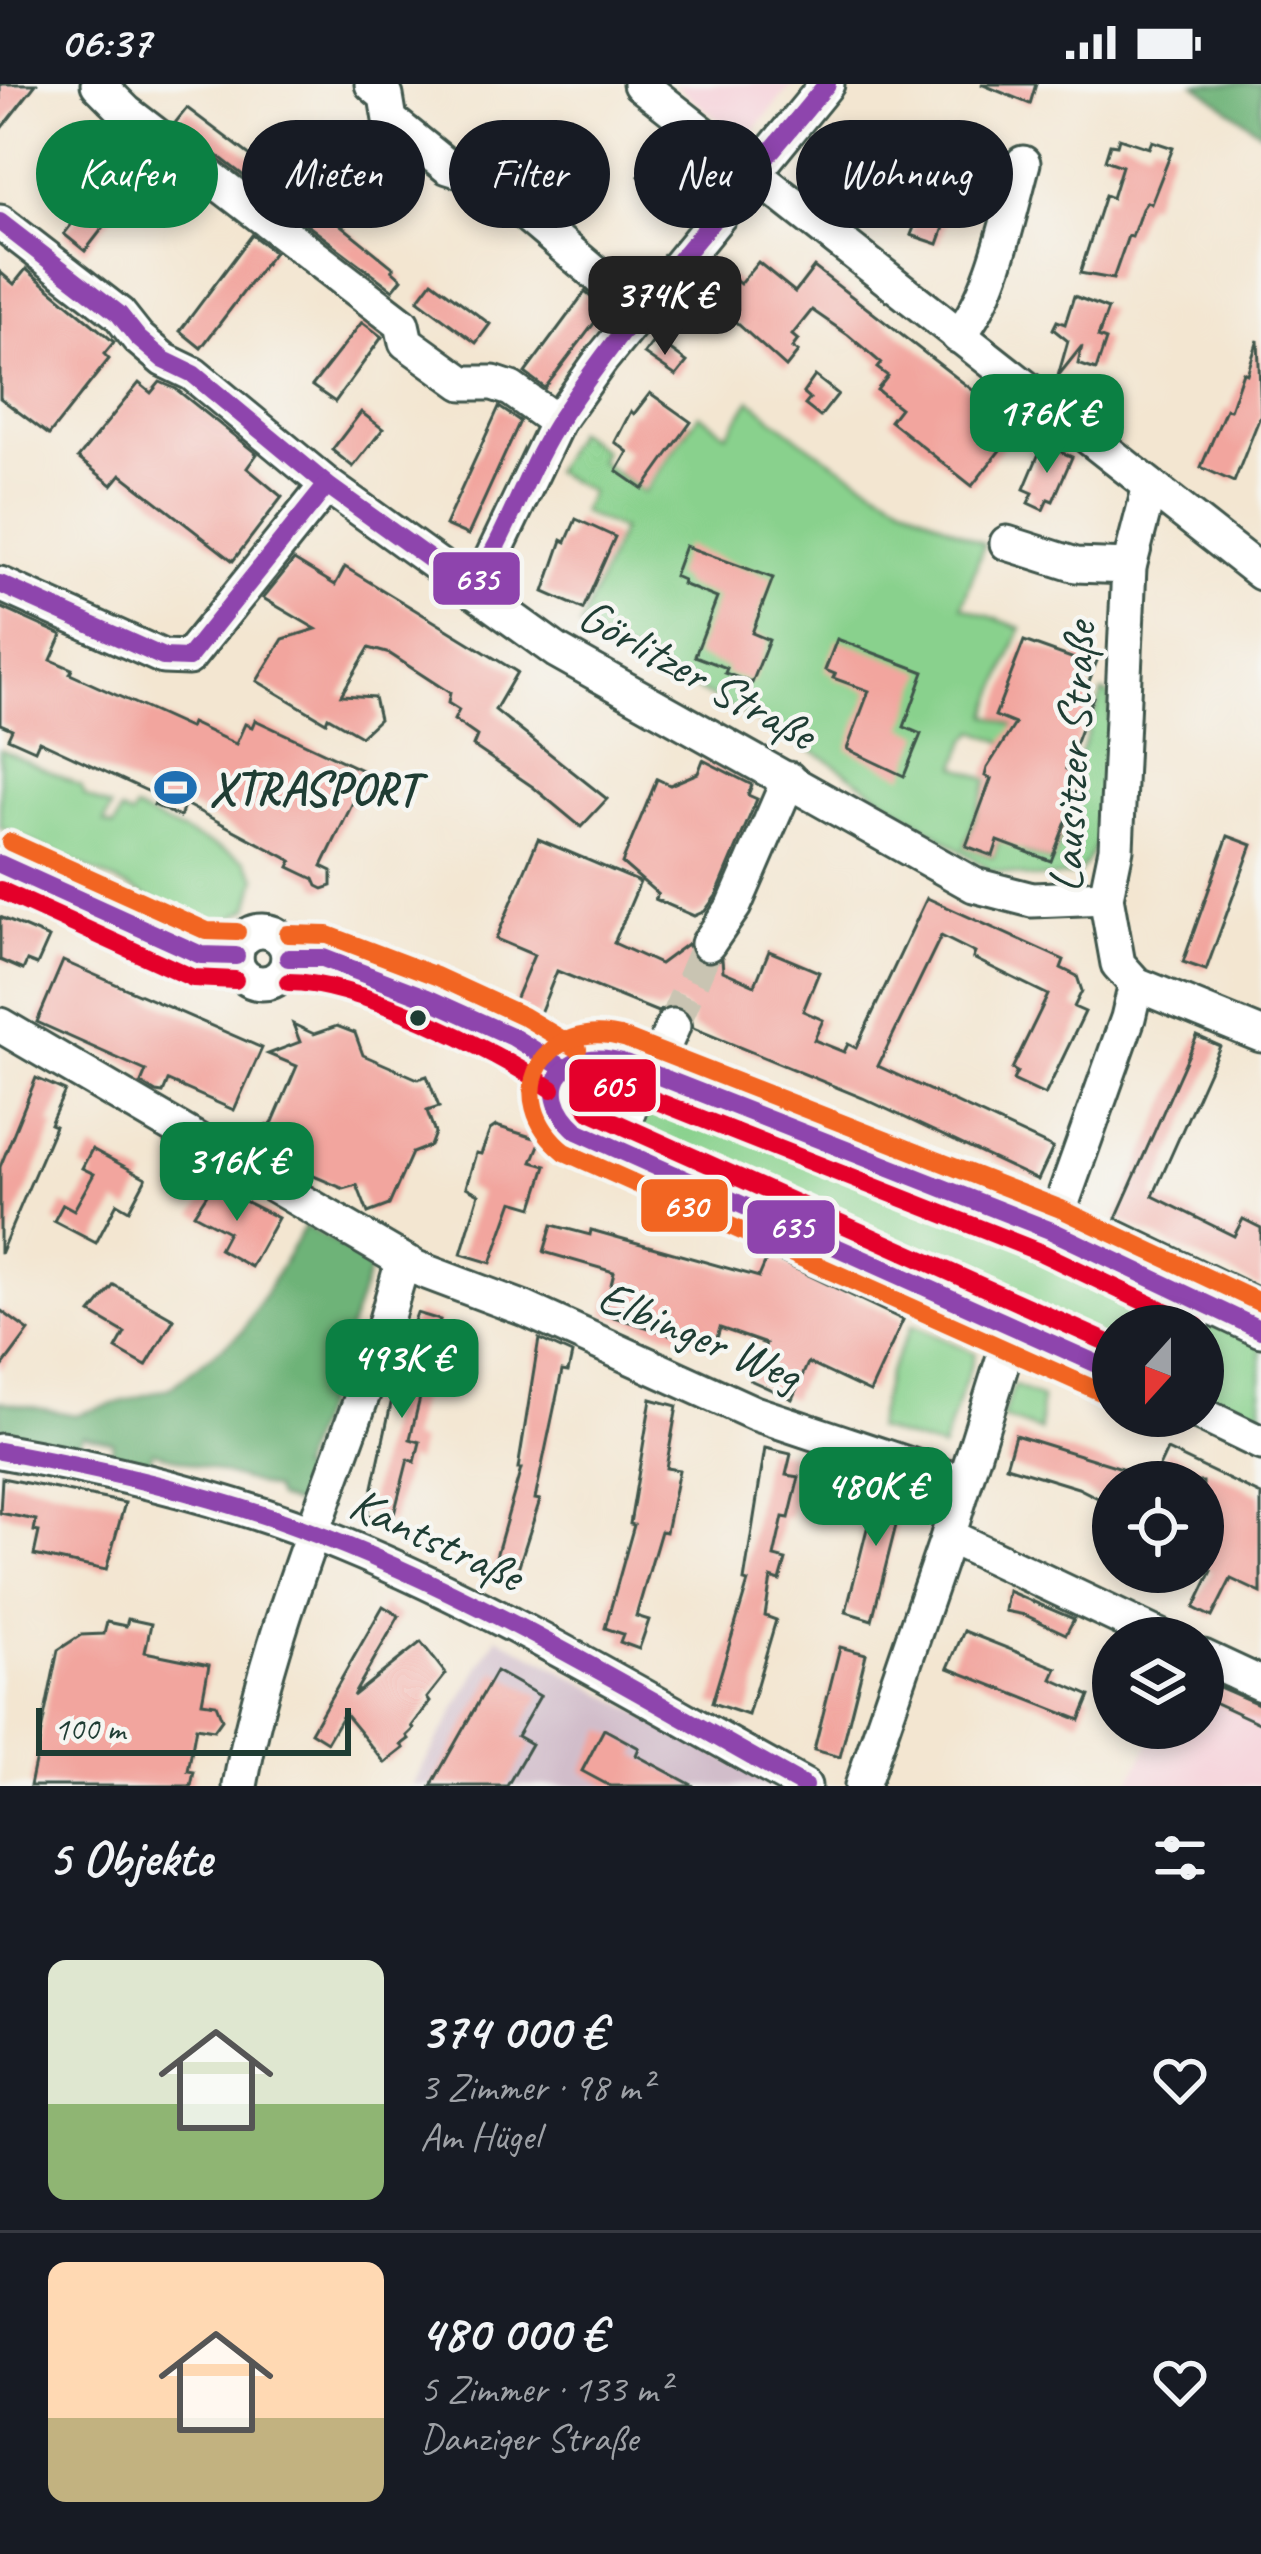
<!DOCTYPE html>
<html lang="de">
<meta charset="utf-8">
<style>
body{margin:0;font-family:Caveat,sans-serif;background:#20242c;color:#f1f3f6;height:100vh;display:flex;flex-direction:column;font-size:45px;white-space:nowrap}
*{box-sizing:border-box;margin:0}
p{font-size:39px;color:#9ea1a6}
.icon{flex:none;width:66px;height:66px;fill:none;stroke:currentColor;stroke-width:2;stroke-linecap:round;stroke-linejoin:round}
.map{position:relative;height:1702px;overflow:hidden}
.sheet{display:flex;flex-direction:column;background:#171b24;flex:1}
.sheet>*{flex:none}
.hud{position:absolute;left:36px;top:36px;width:1191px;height:108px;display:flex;gap:24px}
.needle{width:78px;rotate:201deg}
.tools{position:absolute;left:1092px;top:1221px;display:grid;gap:24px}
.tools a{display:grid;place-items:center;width:132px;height:132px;border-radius:50%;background:#171b24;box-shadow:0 6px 18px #0003;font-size:60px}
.scale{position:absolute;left:36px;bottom:30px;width:315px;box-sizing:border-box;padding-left:12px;border:6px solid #1f3d34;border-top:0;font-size:33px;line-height:42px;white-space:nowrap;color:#1f3d34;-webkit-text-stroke:9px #f6f6f2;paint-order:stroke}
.price{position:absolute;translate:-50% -102px;padding:0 27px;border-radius:24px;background:#0b8043;color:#fff;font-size:39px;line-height:78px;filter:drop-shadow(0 3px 6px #0008)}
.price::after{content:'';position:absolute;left:50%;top:72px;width:36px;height:27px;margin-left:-18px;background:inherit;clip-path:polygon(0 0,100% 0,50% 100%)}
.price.active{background:#222;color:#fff}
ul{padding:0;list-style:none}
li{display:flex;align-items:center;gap:36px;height:300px;padding:0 48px}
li+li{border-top:3px solid #363941}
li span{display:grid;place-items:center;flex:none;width:336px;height:240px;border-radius:18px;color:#555}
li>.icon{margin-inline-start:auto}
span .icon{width:144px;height:144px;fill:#fffc;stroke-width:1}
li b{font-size:51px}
h2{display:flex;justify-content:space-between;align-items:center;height:144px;padding:0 48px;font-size:51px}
.tag{padding:0 42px;border-radius:54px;background:#171b24;box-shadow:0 6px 18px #0003;font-size:42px;line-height:108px}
.tag.active{background:#0b8043;color:#fff}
.status{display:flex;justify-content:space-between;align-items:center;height:84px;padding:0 60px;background:#171b24;direction:ltr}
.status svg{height:33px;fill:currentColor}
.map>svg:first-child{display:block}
</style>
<div class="status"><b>06:37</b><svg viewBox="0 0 49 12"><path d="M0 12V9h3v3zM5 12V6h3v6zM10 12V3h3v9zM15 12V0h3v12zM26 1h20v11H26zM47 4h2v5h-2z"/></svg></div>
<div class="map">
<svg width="1261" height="1702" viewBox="0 0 1261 1702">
<rect width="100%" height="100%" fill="#f6f6f2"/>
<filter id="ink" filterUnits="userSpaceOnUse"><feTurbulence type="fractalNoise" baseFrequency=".00833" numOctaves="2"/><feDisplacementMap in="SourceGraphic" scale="24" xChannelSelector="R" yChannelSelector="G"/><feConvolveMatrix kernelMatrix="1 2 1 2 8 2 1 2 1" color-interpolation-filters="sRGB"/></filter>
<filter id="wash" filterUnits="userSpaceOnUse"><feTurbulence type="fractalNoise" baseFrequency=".004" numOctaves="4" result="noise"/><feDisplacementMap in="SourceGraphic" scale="48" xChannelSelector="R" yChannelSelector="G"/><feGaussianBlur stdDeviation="2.7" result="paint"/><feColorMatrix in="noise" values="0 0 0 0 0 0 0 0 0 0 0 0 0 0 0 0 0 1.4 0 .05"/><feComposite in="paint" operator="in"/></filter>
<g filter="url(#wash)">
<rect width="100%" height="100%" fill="#f3e6d1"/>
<g fill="#f6cfd8">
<path d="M674,0H793L745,57Z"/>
<path d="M1203,1613L1261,1640V1702H1127L1158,1644H1203Z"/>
</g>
<path fill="#d1bdca" d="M497,1552L775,1702H412Z"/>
<g fill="#89d18d" stroke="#548760" stroke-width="3">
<path d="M751,316C821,378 901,419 984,460L962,522L1021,544L988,631L1023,645L1038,672L976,647L967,656L957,682L988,696L965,762L993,773L1004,744L1029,753L1024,768L1052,778L1079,710L1073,688L1103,608L1110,611C1108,671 1118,744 1077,791L1034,794L990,786L825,674L580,543L621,446L581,428L590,408L553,388L575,347L604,367L599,377L644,409L699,330L727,350Z"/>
<path d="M0,665L81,702L85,712L111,724L104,739L114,743L121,728L131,733L135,726L245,776L257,794L249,824L225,838L206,840L0,743Z"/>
<path d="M585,983L846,1075L1261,1257V1350L1203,1324V1242H1113V1282L580,1040L565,999Z"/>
<path d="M912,1241L975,1269L942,1365L875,1345L888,1290Z"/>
<path d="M1014,1301L1041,1314L1040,1347L1002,1334Z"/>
</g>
<g fill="#6eb378" stroke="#467856" stroke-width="3">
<path d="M1195,0H1261V48Z"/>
<path d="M305,1142L372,1179L345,1258L361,1264L348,1302L332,1298L298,1386L315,1398L306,1424L277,1414L273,1405L153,1367L147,1382L111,1373L113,1358L82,1351L77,1365L0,1351V1317L75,1331L170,1304L242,1248Z"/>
</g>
<g id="blocks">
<g fill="#f2a59e">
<path d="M0,0H36L0,46Z"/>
<path d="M981,0H1036L1030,20Z"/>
<path d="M187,24L272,88L269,91L280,99L270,112L175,39Z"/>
<path d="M1119,54L1149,64L1152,57L1173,64L1151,120L1147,118L1142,125L1132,153L1128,152L1113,195L1080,189L1105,111L1112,114L1122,82L1105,76L1110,60L1117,61Z"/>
<path d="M669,56L687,71L671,91L704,117L687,138L653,111L656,107L639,92Z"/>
<path d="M133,60L155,77L85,167L64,150Z"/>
<path d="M860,72L929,101L926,112L952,121L938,160L911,151L916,138L906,135L907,131L846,104Z"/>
<path d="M311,117L394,184L392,186L402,195L393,206L298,134Z"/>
<path d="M252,151L274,168L201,264L180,247Z"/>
<path d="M758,178L795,208L814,183L1019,342L972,402L890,337L900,324L877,306L888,292L877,284L881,279L848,251L812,226L792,251L798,256L792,264L798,268L786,283L709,214L728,191L740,200Z"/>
<path d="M26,185L114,258L104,270L109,275L49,351L0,314V188L14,200Z"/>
<path d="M432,197L490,240L476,259L418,216Z"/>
<path d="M585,208L605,225L545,304L525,289Z"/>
<path d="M1074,212L1108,225L1098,253L1106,256L1096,286L1078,280L1082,262L1058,292L1068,257L1053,245L1057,237L1065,240Z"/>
<path d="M362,238L382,253L335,318L312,302Z"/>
<path d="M655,255L687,278L676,292L644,270Z"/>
<path d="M1258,256L1261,330L1234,398L1201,383L1226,325L1230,326L1243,288L1247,290Z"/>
<path d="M815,292L838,310L820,333L805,321L810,315L803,309Z"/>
<path d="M160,298L176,305L257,370L247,384L282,413L233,477L121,390L112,401L78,374L139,299L151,309Z"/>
<path d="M650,309L691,338L643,405L617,387L628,368L615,358L631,327L634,330Z"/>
<path d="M499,323L520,337L468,451L445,441Z"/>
<path d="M361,328L383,345L353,383L332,366Z"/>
<path d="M1043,360L1072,373L1053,417L1048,415L1043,426L1028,419L1033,409L1024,405Z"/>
<path d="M576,435L615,453L583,525L544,508L562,456L566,458Z"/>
<path d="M685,462L773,494L752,549L769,556L752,599L725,589L727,584L695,572L717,514L682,500L683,496L674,492Z"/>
<path d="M294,476L335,501L345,483L517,588L495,626L607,715L581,743L533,703L473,662L477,652L454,636L459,626L448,619L450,609L390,570L369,564L341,611L374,613L379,635L361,652L328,633L326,638L257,597L283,555L316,545L263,514Z"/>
<path d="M0,523L62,551L51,576L72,585L70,590L189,644L191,639L236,660L245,640L252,643L255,636L370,690L360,711L357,710L322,782L332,787V802L323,805L317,802L314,795L289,783L292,777L185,720L180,733L154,721L158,712L91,681L39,657L35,666L8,654L12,645L0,640Z"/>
<path d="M837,555L924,588L904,643L921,650L904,692L847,665L869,607L833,594L835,590L825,586Z"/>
<path d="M1024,557L1077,576L1080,567L1098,574L1084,610L1093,613L1066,685L1071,687L1069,707L1077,709L1051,777L998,757L993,772L966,762L991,695L985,692L987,684L1015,640L995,632Z"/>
<path d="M703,676L752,701L748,711L757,715L716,812L705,827L694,832L655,815L658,810L622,779L657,695L670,701L698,689Z"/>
<path d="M1228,752L1252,761L1206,886L1183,878Z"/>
<path d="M538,755L640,798L614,859L660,880L687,860L697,878L708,881L722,875L723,887L755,901L769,867L819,888L803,927L823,936L814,956L844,968L848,960L856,964L927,814L1064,876L1061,884L1077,892L1082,907L1074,923L1085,928L1045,1011L1013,996L1017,988L1012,985L1048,911L973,874L975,869L941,852L878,982L1053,1064L1038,1096L863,1014L693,944L691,931L680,922L670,921L658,928L557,887L538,934L512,923L534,871L496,855Z"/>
<path d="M0,833L49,854L37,881L27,877L23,886L0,876Z"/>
<path d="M63,877L262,964L234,1026L168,997L163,1009L156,1008L141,999L146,987L37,938Z"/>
<path d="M293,940L314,950L337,942L355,949L363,971L418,995L427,992L439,1023L427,1027L435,1049L430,1062L412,1069L389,1121L368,1129L357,1101L344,1105L302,1087L293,1065L253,1047L272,1040L297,982L268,970L300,958Z"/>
<path d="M1197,952L1220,962L1153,1112L1234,1152L1243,1135L1261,1144V1204L1116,1134Z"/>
<path d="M36,994L65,1007L50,1040L55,1042L0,1170V1083Z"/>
<path d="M496,1042L541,1056L532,1078L546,1082L533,1123L513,1117L491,1179L461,1170L479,1110L466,1103L476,1069L481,1070L490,1046Z"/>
<path d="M92,1065L146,1094L129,1126L117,1119L96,1159L54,1137L63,1120L74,1126L94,1090L82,1084Z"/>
<path d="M213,1101L278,1134L251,1183L219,1165L228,1148L194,1130Z"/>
<path d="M552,1141L590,1151L591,1146L759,1193L768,1172L903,1236L870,1308L808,1279L792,1315L750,1296L766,1260L720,1244L714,1264L604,1230L614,1188L544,1168Z"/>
<path d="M114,1201L174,1235L146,1282L116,1265L125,1249L91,1229Z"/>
<path d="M0,1226L29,1247L0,1286Z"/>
<path d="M417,1229L440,1236L420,1295L424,1297L410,1355L420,1358L415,1378L408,1375L392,1438L367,1431L392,1315L408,1272L402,1270Z"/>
<path d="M539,1255L572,1270L568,1288L562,1287L535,1415L540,1416L514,1497L491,1490L521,1385H518Z"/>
<path d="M651,1315L677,1322L666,1384L679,1386L666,1448L661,1447L636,1532L649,1536L639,1565L620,1558L623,1550L605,1544L634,1441L630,1440Z"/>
<path d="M1015,1351L1154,1394L1167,1366L1261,1411V1509L1231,1495L1212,1533L1194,1524L1212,1487L1203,1483L1212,1456L1203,1452V1398H1113V1415L1107,1413L1106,1418L1078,1404L1006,1382Z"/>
<path d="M765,1364L791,1370L786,1391L799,1393L789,1434L783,1433L774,1473L786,1476L780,1497L771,1494L765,1532L776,1536L748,1631L712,1619L748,1498L744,1497Z"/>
<path d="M880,1393L906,1402L872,1536L846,1528Z"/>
<path d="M2,1394L125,1419L106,1486L34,1471L39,1448L34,1447L36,1436L0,1429Z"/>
<path d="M1008,1507L1074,1535L1066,1550L1025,1531L1005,1527Z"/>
<path d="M383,1522L399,1532L353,1612L421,1558L446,1590L427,1614L430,1618L412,1642L414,1645L407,1652L409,1655L401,1661L404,1664L385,1679L344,1629L327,1658L311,1648Z"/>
<path d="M128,1535L151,1540L145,1568L209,1581L202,1618L216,1620L222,1635L214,1646L196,1643L188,1687L194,1688L191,1702H30L58,1566L81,1551L104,1550L107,1538L126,1542Z"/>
<path d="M964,1547L1057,1584L1052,1595L1090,1612L1080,1636L948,1584Z"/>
<path d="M840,1563L866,1570L840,1673L814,1666Z"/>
<path d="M496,1587L540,1612L517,1652L531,1660L507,1702H431Z"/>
<path d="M1203,1596L1261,1621V1640L1203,1613Z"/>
<path d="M604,1645L639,1664L636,1671L694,1702H610L582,1687Z"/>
</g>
</g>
</g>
<g filter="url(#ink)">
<use href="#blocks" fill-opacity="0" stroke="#3f564c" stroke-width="3"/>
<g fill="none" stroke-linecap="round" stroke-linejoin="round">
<path stroke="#c9c4b2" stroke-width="33" stroke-dasharray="33 16" stroke-linecap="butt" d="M673,942L708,860"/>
<defs>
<g id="minor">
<path d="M98,0L126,28L402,240L406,258L463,299H493L511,305L557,338"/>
<path d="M372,0L386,12L390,36L448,83L483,94L641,228"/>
<path d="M640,0L1261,489"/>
<path d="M0,138L119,230L138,254L164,276L193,290L327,401L557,567L974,801L1032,816L1106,813"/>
<path d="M958,252C993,213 1009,130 1023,79"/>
<path d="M1150,402L1129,483L1116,765L1106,813L1118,880L1136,900L1261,951"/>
<path d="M1007,459L1076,481L1129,483"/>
<path d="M0,500L163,573L188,574L327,401"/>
<path d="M470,504L491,476L557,338L601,276L827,0"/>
<path d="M0,780L201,871L236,872"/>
<circle cx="262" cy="873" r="26"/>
<path d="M708,860L734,822L789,695"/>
<path d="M288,874H323L340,880C415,910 499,938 565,985"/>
<path d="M0,941L416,1184L525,1225L754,1329L964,1399"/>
<path d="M638,1008L652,989L673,942"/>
<path d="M578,1048C628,1062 653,1001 609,975"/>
<path d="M1052,1147L1128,934L1136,900"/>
<path d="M1113,1287L577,1047C549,1028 547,981 586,973C607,969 632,983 652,989L1052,1147L1261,1246"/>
<path d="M1203,1331L1261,1359"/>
<path d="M0,1367C115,1387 235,1416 343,1461C503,1527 652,1619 804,1702"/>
<path d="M948,1452L1163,1554"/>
<path d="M1203,1573L1261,1600"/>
<path d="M240,1702C264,1569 315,1444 360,1318C377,1272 389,1224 403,1177"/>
<path d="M862,1702L948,1452L1013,1244"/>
</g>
</defs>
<use href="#minor" stroke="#3f564c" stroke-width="39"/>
<use href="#minor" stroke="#fff" stroke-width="33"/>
<defs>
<g id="bus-1">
<path d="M0,138L119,230L138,254L164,276L193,290L327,401L470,504C509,452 525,386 561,333C640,215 738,109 827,0"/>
<path d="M0,500L163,573L188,574L327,401"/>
<path d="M0,780L201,871L236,872"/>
<path d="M288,874H323L427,914L513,953L565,985"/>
<path d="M1113,1287L577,1047C528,1003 567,959 628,980L1052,1147L1261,1246"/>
<path d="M0,1367C102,1386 203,1408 300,1444C477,1509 640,1611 804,1702"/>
</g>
<g id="bus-2">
<path d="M0,806L193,894L235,896"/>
<path d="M288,898C358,898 492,965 552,1005"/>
<path d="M1113,1261L590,1027L583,1018L581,1004L599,997L644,1012L1042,1169L1196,1242"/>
</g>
<g id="bus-3">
<path d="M10,758L207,847L237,848"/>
<path d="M288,850L328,851L436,892L523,932L578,965"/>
<path d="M1103,1309L565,1068C497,1013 544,930 627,955L1061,1125L1261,1219"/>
</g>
</defs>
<use href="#bus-1" stroke="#f6f6f2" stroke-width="27"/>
<use href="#bus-2" stroke="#f6f6f2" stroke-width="27"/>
<use href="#bus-3" stroke="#f6f6f2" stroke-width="27"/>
<use href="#bus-1" stroke="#8e44ad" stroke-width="18"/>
<use href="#bus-2" stroke="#e4002b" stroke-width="18"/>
<use href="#bus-3" stroke="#f26522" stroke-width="18"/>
</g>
</g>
<defs>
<symbol id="stadium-bare" viewBox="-9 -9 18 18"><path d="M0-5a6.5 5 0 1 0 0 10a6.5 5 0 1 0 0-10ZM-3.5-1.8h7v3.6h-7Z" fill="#1f6fb2" stroke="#f6f6f2" stroke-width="2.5" paint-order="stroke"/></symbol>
</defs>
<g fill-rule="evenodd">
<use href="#stadium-bare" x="146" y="674" width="59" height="59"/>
</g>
<circle fill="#1f3d34" stroke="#f6f6f2" stroke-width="4.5" cx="418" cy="934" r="10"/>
<g text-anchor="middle" stroke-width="9" stroke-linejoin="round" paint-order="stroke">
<g font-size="48" fill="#1f3d34" stroke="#f6f6f2">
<text transform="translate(698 589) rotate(29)" y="17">Görlitzer Straße</text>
<text transform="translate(1071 673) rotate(-87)" y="17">Lausitzer Straße</text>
<text transform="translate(700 1250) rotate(23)" y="17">Elbinger Weg</text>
<text transform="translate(437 1454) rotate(25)" y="17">Kantstraße</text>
</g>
<g font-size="48" font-weight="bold" fill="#1f3d34" stroke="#f6f6f2" text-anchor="start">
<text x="209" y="721">XTRASPORT</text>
</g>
</g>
<g stroke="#f6f6f2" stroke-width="4.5">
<rect x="431" y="466" width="91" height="57" rx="12" fill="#8e44ad"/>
<rect x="567" y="973" width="91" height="57" rx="12" fill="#e4002b"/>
<rect x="639" y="1093" width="91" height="57" rx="12" fill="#f26522"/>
<rect x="745" y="1114" width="92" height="58" rx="12" fill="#8e44ad"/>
</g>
<g font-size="33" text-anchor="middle" font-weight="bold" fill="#fff">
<text x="476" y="506">635</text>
<text x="612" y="1013">605</text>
<text x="685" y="1133">630</text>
<text x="791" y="1154">635</text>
</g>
</svg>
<div class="tools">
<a><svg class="needle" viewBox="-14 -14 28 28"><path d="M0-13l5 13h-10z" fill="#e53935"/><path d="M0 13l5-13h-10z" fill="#9ea1a6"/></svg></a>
<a><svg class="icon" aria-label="locate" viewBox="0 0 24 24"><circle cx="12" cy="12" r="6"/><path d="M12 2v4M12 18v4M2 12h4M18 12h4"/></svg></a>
<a><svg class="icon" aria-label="layers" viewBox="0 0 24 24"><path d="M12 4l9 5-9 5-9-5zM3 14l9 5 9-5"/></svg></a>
</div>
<div class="scale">100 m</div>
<b class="price active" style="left:665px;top:274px">374K €</b>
<b class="price" style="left:1047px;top:392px">176K €</b>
<b class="price" style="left:237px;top:1140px">316K €</b>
<b class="price" style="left:402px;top:1337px">493K €</b>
<b class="price" style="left:876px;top:1465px">480K €</b>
<div class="hud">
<a class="tag active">Kaufen</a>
<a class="tag">Mieten</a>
<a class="tag">Filter</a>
<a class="tag">Neu</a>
<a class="tag">Wohnung</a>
</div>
</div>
<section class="sheet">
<h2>5 Objekte<svg class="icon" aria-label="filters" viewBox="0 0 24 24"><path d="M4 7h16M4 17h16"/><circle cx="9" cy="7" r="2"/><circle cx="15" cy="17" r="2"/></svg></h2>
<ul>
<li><span style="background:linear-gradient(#dfe7d0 60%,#8fb573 0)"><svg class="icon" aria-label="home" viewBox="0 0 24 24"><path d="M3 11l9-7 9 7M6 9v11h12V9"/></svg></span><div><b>374 000 €</b><p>3 Zimmer · 98 m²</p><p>Am Hügel</p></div><svg class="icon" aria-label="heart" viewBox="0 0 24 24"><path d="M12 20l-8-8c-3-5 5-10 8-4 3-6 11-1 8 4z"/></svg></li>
<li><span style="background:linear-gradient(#ffd9b3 65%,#c2b280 0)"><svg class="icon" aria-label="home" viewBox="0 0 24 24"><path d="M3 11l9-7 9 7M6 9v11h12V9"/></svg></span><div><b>480 000 €</b><p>5 Zimmer · 133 m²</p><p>Danziger Straße</p></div><svg class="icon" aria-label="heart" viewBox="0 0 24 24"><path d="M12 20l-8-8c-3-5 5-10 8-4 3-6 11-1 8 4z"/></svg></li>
</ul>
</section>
